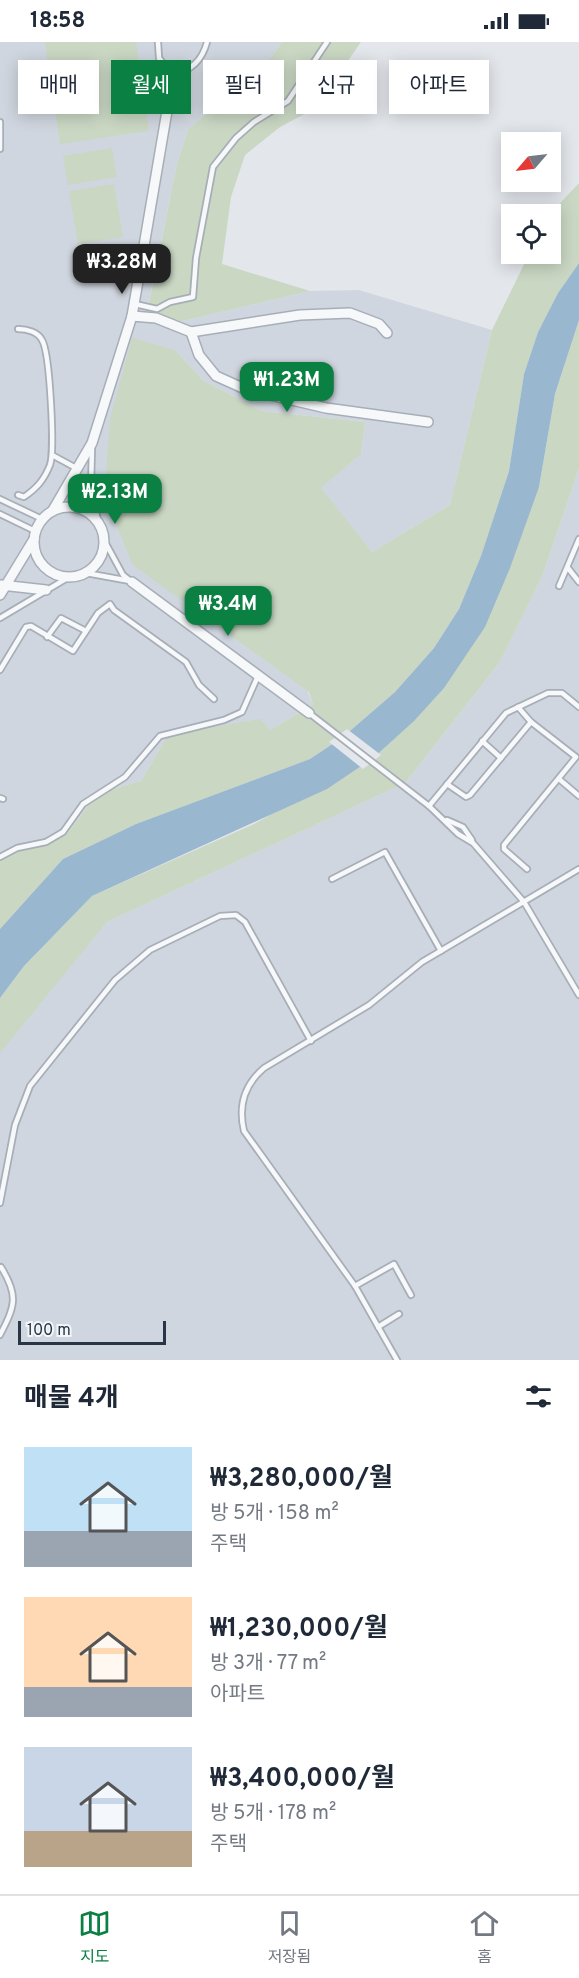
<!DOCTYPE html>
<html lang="ko">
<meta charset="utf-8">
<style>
body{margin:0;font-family:Overpass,"Noto Sans KR",sans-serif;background:#f6f6f7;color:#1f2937;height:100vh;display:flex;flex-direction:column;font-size:22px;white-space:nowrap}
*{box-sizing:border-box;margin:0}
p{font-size:20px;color:#747a83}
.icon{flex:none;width:33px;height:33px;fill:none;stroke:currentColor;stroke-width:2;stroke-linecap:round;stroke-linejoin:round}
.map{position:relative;height:1318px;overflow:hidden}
.drawer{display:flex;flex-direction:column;background:#fff;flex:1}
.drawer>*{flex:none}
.top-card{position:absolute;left:18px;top:18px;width:543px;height:54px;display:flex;gap:12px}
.needle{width:39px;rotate:242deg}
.controls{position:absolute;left:501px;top:90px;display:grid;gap:12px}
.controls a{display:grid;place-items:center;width:60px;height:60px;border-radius:0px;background:#fff;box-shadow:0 3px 15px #0003;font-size:30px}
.scale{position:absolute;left:18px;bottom:15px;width:148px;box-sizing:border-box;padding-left:6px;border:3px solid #283547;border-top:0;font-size:16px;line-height:21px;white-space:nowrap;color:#283547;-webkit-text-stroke:4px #f3f6f9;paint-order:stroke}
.price{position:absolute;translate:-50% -51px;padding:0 14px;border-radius:12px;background:#0b8043;color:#fff;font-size:20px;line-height:39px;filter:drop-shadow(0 2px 3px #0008)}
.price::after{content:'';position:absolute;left:50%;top:36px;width:18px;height:14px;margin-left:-9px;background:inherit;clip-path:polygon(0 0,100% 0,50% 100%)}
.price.current{background:#222;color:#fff}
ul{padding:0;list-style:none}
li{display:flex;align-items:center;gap:18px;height:150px;padding:0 24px}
li span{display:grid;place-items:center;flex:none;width:168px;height:120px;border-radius:0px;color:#555}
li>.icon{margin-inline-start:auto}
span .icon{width:72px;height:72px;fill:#fffc;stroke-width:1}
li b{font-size:26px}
h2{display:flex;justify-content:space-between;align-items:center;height:72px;padding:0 24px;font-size:26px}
.tag{padding:0 21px;border-radius:0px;background:#fff;box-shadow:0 3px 15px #0003;font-size:21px;line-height:54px}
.tag.current{background:#0b8043;color:#fff}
.status{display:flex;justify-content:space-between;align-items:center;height:42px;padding:0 30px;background:#fff;direction:ltr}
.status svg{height:16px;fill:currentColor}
.tab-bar{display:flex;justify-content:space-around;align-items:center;height:84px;border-top:2px solid #e0e1e3;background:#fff;font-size:16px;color:#747a83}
.tab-bar a{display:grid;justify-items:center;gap:3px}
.tab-bar .current{color:#0b8043}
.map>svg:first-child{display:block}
</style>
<div class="status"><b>18:58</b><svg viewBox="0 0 49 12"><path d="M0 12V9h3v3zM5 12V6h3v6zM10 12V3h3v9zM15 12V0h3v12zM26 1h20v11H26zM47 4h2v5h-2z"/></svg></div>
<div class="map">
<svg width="579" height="1318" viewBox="0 0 579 1318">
<rect width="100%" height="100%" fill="#e3e7ec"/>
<g fill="#d0d6df">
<path d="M0,0H282L259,32L222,57L188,88L177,122L146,274L183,279L310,249L359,248L492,288L450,463L372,510L320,446L361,412L365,380L262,369L204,339L175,308L313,663L270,688L168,693L141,739L112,747L91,760L69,789L8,810L0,820Z"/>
<path d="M579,426V1318H0V1011L2,1005L107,880L405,741L500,620L543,532Z"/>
</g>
<g fill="#c9d7c3">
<path d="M45,0H136L149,89L60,102Z"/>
<path d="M282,0H361L314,67L280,85L245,113L231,155L222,222L310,249L183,279L146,275L177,122L188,88L222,57L259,32Z"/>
<path d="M112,106L117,135L68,143L63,114Z"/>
<path d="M579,141V221L558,251L538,290L524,332L509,429L481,514L459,567L434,606L395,650L343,695L310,717L136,782L63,817L0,887V820L8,810L69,789L91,760L112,747L141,739L168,693L260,677L270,688L313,663L309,650L133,523L118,487L106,434L110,376L132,296L175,308L204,339L262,369L365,380L361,412L321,446L372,510L450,463L492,288L529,212H550V172Z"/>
<path d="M114,142L123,195L78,202L69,149Z"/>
<path d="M579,278V426L543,532L500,620L405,741L107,880L0,1011V956L24,924L92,854L254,782L373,716L539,445L555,352Z"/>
</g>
<path fill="#9ab7d0" d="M579,221V278L555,352L539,445L510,526L485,585L444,646L414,679L373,716L327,747L92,854L24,924L0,956V887L63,817L136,782L310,717L343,695L395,650L434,606L459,567L481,514L509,429L524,332L538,290L558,251Z"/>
<path fill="#e3e7ec" d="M347,687L381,713L363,727L329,700Z"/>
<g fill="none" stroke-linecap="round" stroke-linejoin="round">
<defs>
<g id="service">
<path d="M158,0L159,16L173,34C192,27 202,19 207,0"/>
<path d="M0,80V107"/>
<path d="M135,262L157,267L170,260L193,255L196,216L213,125L236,96L254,80L288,59L327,0"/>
<path d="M92,405L91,445L98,479"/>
<path d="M52,413L76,426"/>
<path d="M18,453L24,455C37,446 44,438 50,423C55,409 50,311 42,298C38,290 27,287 18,287"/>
<path d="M0,457L42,477"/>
<path d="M0,472L35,489"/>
<path d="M104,498L123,533L132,540"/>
<path d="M568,526L579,540"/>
<path d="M86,531L130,539"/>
<path d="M559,544L579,497"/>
<path d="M0,576L69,535"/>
<path d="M47,595L61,576L86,589"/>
<path d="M0,628L26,585L31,584L73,609L98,571L110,562L114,568L186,620L199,643L214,657"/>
<path d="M518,665L531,680L576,715L504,803V807L527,827"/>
<path d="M309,671L429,764L458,792L473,801L524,860L579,953"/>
<path d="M482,699L501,716"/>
<path d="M559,737L579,754"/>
<path d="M447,742L466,755L470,753L531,680"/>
<path d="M0,756L3,757"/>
<path d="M429,764L506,671L548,651H562L579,665"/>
<path d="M447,778L463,785L472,798"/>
<path d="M0,815L17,806L46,800L63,790L83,762L125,735L160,694L224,678L242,670L258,634"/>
<path d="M332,837L385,810L441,909"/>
<path d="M0,1161L15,1083L30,1044L115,938L150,908L220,874L236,873L245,880L311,999"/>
<path d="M355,1244L394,1222L411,1253"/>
<path d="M378,1285L399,1272"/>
<path d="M0,1293C15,1264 19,1254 1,1225"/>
<path d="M397,1318L355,1244L244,1089C238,1064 244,1043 264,1026L369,963L422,920L579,827"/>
</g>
<g id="minor">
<path d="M132,274L156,276L191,290L300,273L350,271L379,282L387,291"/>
<path d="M191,290L199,313L216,334L245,347L326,366L428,380"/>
<circle cx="69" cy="500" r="35"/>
<path d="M53,468L92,401L132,274L173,34"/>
<path d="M132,540L309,671"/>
<path d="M1,543L46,548"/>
<path d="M0,553L34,497"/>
</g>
</defs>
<use href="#service" stroke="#a7aeb7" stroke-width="8"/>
<use href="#minor" stroke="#a7aeb7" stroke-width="12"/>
<use href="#service" stroke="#f6f8fa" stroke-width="4.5"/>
<use href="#minor" stroke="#f6f8fa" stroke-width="9"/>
</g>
</svg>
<div class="controls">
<a><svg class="needle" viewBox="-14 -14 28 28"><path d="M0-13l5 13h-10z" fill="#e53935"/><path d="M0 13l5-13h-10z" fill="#747a83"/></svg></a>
<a><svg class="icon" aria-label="locate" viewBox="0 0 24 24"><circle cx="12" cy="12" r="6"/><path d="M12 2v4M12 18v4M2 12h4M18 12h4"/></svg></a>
</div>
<div class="scale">100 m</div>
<b class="price current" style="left:122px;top:253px">₩3.28M</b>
<b class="price" style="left:287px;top:371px">₩1.23M</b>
<b class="price" style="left:115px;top:483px">₩2.13M</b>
<b class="price" style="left:228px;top:595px">₩3.4M</b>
<div class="top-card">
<a class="tag">매매</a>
<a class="tag current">월세</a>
<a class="tag">필터</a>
<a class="tag">신규</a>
<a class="tag">아파트</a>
</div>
</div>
<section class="drawer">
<h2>매물 4개<svg class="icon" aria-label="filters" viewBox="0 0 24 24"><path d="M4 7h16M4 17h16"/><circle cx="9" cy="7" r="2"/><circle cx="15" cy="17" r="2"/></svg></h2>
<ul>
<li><span style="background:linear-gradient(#bfe0f5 70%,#9aa5b1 0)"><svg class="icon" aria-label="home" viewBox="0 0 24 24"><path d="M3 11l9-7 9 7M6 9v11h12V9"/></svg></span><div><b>₩3,280,000/월</b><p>방 5개 · 158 m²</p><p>주택</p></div></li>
<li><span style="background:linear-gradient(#ffd9b3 75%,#9aa5b1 0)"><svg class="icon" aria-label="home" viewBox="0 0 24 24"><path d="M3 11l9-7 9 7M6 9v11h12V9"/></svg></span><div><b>₩1,230,000/월</b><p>방 3개 · 77 m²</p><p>아파트</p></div></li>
<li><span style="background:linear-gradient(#c9d6e8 70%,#b9a48a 0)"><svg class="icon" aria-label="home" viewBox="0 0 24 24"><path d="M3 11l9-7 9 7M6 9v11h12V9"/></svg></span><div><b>₩3,400,000/월</b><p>방 5개 · 178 m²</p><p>주택</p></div></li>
</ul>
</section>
<nav class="tab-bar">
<a class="current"><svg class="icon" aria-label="map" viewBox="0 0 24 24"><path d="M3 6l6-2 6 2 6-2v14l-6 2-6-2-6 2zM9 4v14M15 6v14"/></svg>지도</a>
<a><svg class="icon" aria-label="saved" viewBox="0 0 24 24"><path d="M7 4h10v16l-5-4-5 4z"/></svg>저장됨</a>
<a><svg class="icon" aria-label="home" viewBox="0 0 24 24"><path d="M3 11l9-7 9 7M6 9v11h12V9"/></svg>홈</a>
</nav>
